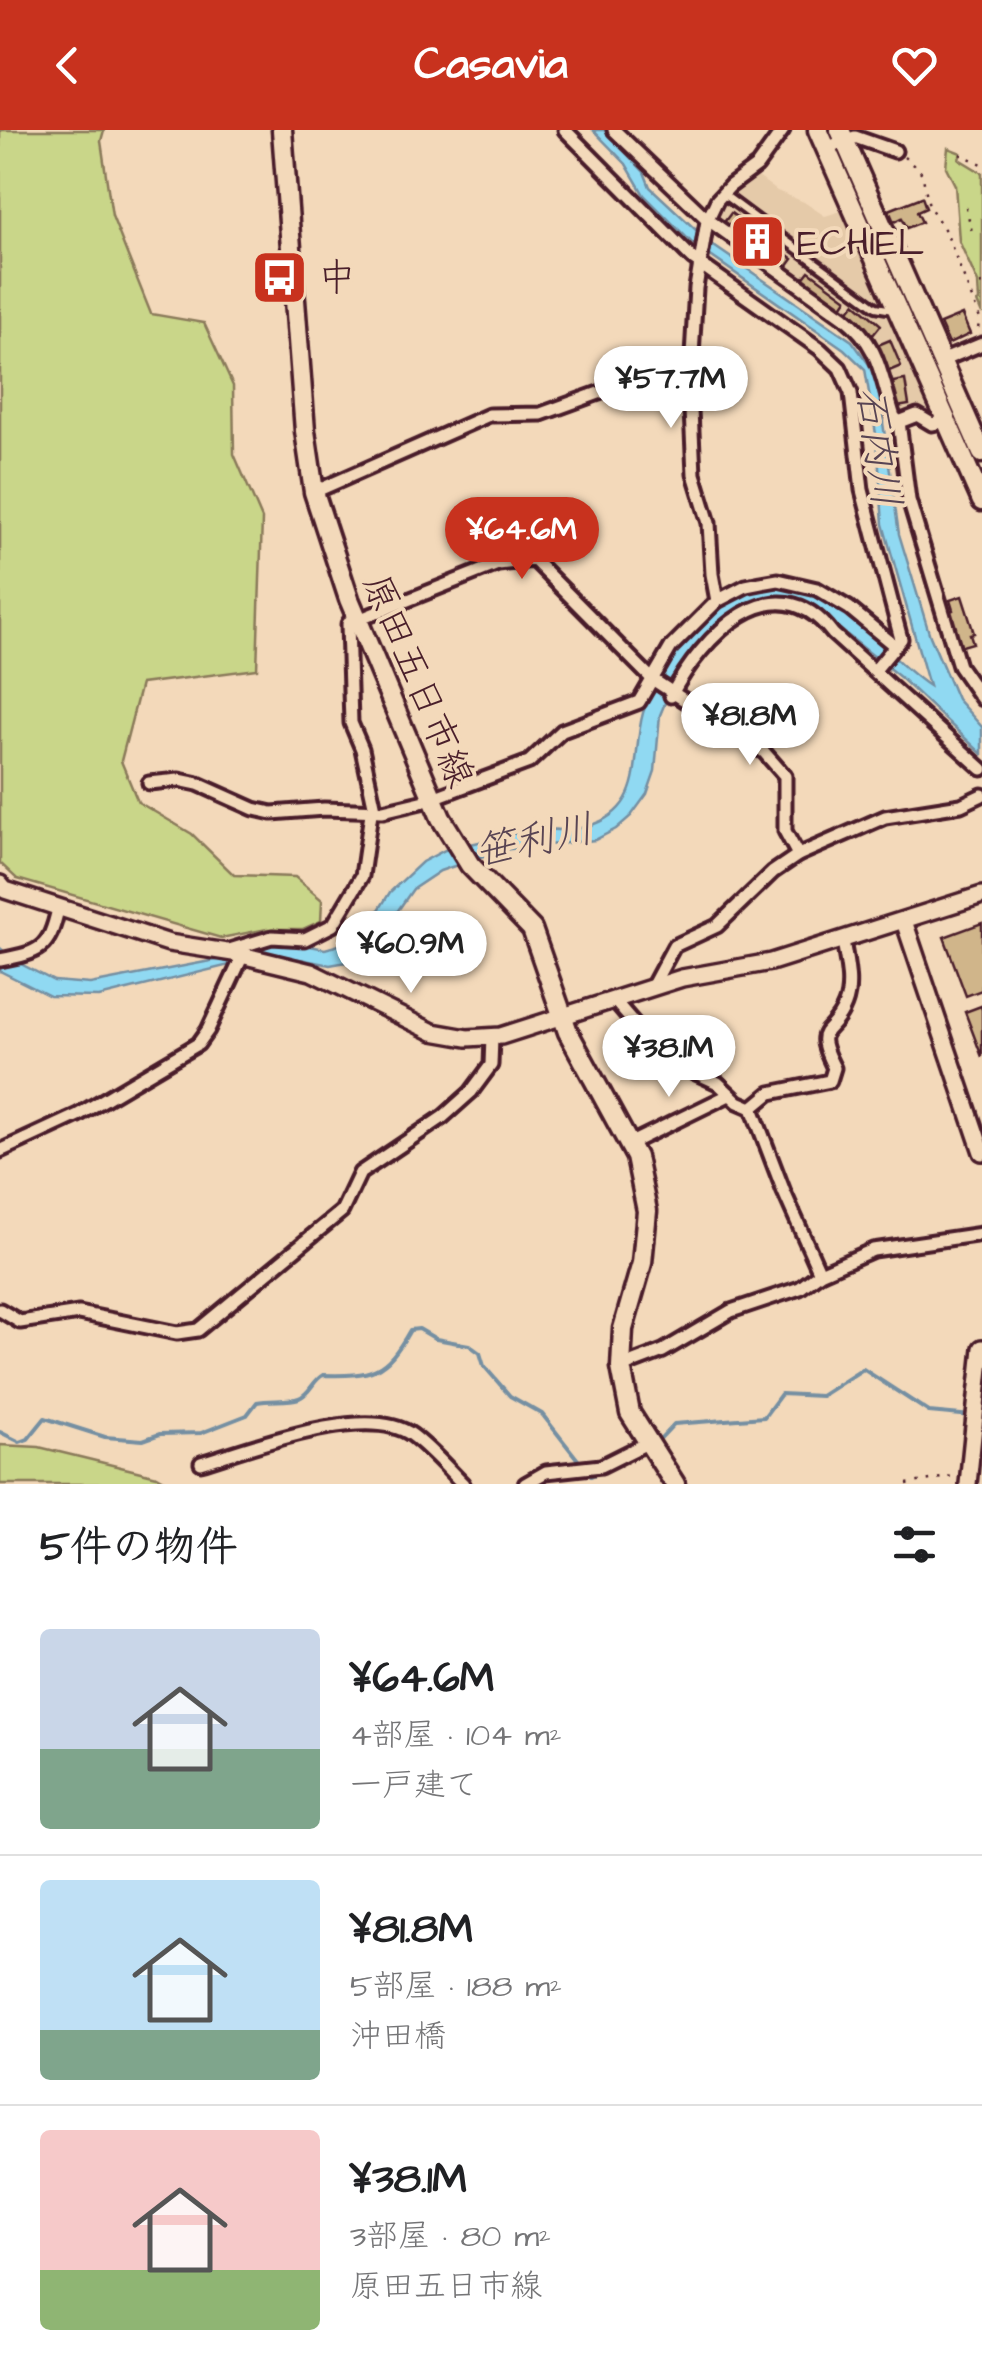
<!DOCTYPE html>
<html lang="ja">
<meta charset="utf-8">
<style>
body{margin:0;font-family:"Architects Daughter","Klee One",sans-serif;background:#f6f6f6;color:#202124;height:100vh;display:flex;flex-direction:column;font-size:38px;white-space:nowrap}
*{box-sizing:border-box;margin:0}
p{font-size:32px;color:#757577}
.icon{flex:none;width:55px;height:55px;fill:none;stroke:currentColor;stroke-width:2;stroke-linecap:round;stroke-linejoin:round}
.map{position:relative;height:1354px;overflow:hidden}
.panel{display:flex;flex-direction:column;background:#fff;flex:1}
.panel>*{flex:none}
.price{position:absolute;translate:-50% -85px;padding:0 22px;border-radius:35px;background:#fff;color:#222;font-size:32px;line-height:65px;filter:drop-shadow(0 2px 5px #0008)}
.price::after{content:'';position:absolute;left:50%;top:60px;width:30px;height:22px;margin-left:-15px;background:inherit;clip-path:polygon(0 0,100% 0,50% 100%)}
.price.current{background:#c8321e;color:#fff}
ul{padding:0;list-style:none}
li{display:flex;align-items:center;gap:30px;height:250px;padding:0 40px}
li+li{border-top:2px solid #e0e0e0}
li span{display:grid;place-items:center;flex:none;width:280px;height:200px;border-radius:10px;color:#555}
li>.icon{margin-inline-start:auto}
span .icon{width:120px;height:120px;fill:#fffc;stroke-width:1}
li b{font-size:42px}
h2{display:flex;justify-content:space-between;align-items:center;height:120px;padding:0 40px;font-size:42px}
header{display:flex;justify-content:space-between;align-items:center;height:130px;padding:0 40px;background:#c8321e;color:#fff;font-size:45px;font-weight:800}
.map>svg:first-child{display:block}
</style>
<header><svg class="icon" aria-label="back" viewBox="0 0 24 24"><path d="M15 5l-7 7 7 7"/></svg>Casavia<svg class="icon" aria-label="heart" viewBox="0 0 24 24"><path d="M12 20l-8-8c-3-5 5-10 8-4 3-6 11-1 8 4z"/></svg></header>
<div class="map">
<svg width="982" height="1354" viewBox="0 0 982 1354">
<rect width="100%" height="100%" fill="#f3d9ba"/>
<filter id="ink" filterUnits="userSpaceOnUse"><feTurbulence type="fractalNoise" baseFrequency=".01" numOctaves="2"/><feDisplacementMap in="SourceGraphic" scale="20" xChannelSelector="R" yChannelSelector="G"/><feConvolveMatrix kernelMatrix="1 2 1 2 8 2 1 2 1" color-interpolation-filters="sRGB"/></filter>
<g filter="url(#ink)">
<path fill="#e5caa9" d="M757,46L777,61L804,72L825,86L841,81L932,289L918,280L897,286L879,221L715,89L726,68Z"/>
<g fill="#c9d689" stroke="#8a7a5a" stroke-width="2.5">
<path d="M0,0H104L101,11L112,86L151,184L204,193L233,256L234,324L262,389L257,539L141,554L121,631L138,672L192,704L234,745L295,747L322,770L321,791L303,799H267L221,808L17,749L0,733Z"/>
<path d="M948,18L961,23L959,29L982,43V184L977,172L979,171L978,153L959,111L955,55L946,37Z"/>
<path d="M0,1315L39,1317L157,1346L171,1354H0Z"/>
</g>
<path fill="#90d9f2" stroke="#748fa2" stroke-width="2.5" d="M593,0H604L644,42L650,57L711,114L852,211L876,244L899,404L930,506L957,569L982,597V624L901,548L820,483L802,473L774,469L751,475L672,556L660,585L655,641L647,664L631,686L616,699L595,710L501,720L440,741L413,759L373,816L352,831L330,835L274,824L99,867L50,866L0,841V818L17,832L54,851L90,854L221,829L280,810L325,819L350,812L371,793L390,762L422,732L445,720L543,697C561,703 576,700 594,694C646,675 631,625 643,583C661,521 730,439 803,459C854,474 886,528 929,556L883,394L877,310L865,239L844,219L692,113L644,65L626,34Z"/>
<g fill="none" stroke-linecap="round" stroke-linejoin="round">
<g stroke="#748fa2" stroke-width="4">
<path d="M0,1302L20,1312L28,1309L45,1288L105,1307L143,1310L160,1304L201,1303L247,1285L257,1272C270,1269 288,1272 299,1268C310,1264 313,1250 323,1245C372,1246 385,1244 410,1200L419,1199L436,1209L469,1215L480,1223L484,1236L510,1266L542,1284L582,1335"/>
<path d="M657,1312L674,1294L764,1287L781,1264L821,1266L863,1239L929,1282L972,1286"/>
<path d="M588,1342L591,1346L646,1322"/>
</g>
</g>
<g fill="#d0b58a" stroke="#4a1f2b" stroke-width="2.5">
<path d="M922,67L926,78L917,82L922,92L907,98L902,88L894,92L889,80Z"/>
<path d="M731,83L793,129L785,140L722,95Z"/>
<path d="M809,141L847,169L841,178L802,150Z"/>
<path d="M855,173L881,195L873,205L847,183Z"/>
<path d="M962,185L970,204L949,214L940,194Z"/>
<path d="M890,210L901,236L889,241L878,215Z"/>
<path d="M905,250L909,275L897,277L893,252Z"/>
<path d="M962,466L974,503L970,504L973,513L959,517L948,482L953,480L950,470Z"/>
<path d="M982,793V860L966,866L944,807Z"/>
<path d="M981,876L982,880V927L965,882Z"/>
</g>
<g fill="none" stroke-linecap="round" stroke-linejoin="round">
<defs>
<path id="service" d="M723,64L876,177L893,180"/>
<g id="minor">
<path d="M614,0L707,89L844,187C881,217 880,245 894,287L899,292L909,370L959,536L982,569"/>
<path d="M826,18L855,7L895,21"/>
<path d="M941,231L982,214"/>
<path d="M899,292L917,285L932,294L946,291"/>
<path d="M314,362L489,285L541,284L618,256L690,259"/>
<path d="M717,471L712,444L709,393L694,344L690,259L696,158L707,91L717,70L730,56L757,36L783,0"/>
<path d="M358,490L498,434L534,430L652,549L764,622L785,646V701L798,725"/>
<path d="M876,539L895,516"/>
<path d="M671,566C701,508 775,428 833,504L982,639"/>
<path d="M149,653L179,650L198,654L254,679L272,683L324,679L383,681L425,671L529,632L562,601L639,572L671,517L717,471L746,456L761,453L778,450L817,459L849,478L895,516L901,509L862,360L851,263L840,238L820,219L693,129L565,0"/>
<path d="M226,821L272,807L305,809L333,795L362,746L371,683L375,679L362,619L351,593L348,494L355,484"/>
<path d="M0,830C40,822 49,820 58,779"/>
<path d="M652,857L674,816L717,796L773,742L798,725L885,687L961,675L982,665"/>
<path d="M614,870L638,898L681,936L718,953L738,972L752,978L784,1062L820,1143"/>
<path d="M752,978L770,963L830,951L834,938C811,893 832,909 845,875C853,854 846,831 843,810"/>
<path d="M629,1014L729,965"/>
<path d="M0,1021L78,985L198,914L208,900L243,825"/>
<path d="M0,1180L20,1192L79,1183L177,1203L198,1200L342,1081L360,1043L443,987L471,962L491,935L492,907"/>
<path d="M621,1237L663,1221L731,1181L800,1158L820,1143L873,1120L982,1104"/>
<path d="M201,1333C251,1318 367,1273 412,1305C431,1319 447,1338 463,1354"/>
<path d="M525,1354L546,1342L601,1336L647,1313"/>
</g>
<g id="tertiary">
<path d="M0,754L5,760L169,813L233,823L311,842L433,902L467,908L501,906L682,848L771,832L982,765"/>
<path d="M904,791L982,1022"/>
<path d="M968,1354L982,1218"/>
</g>
<g id="secondary">
<path d="M282,0L305,301L314,362L349,469L441,688L470,735L532,799L568,902L636,1027L647,1081L642,1133L623,1199L621,1237L630,1283L675,1354"/>
<path d="M818,0L982,371"/>
<path d="M840,0L982,323"/>
</g>
</defs>
<use href="#service" stroke="#4a1f2b" stroke-width="14"/>
<use href="#minor" stroke="#4a1f2b" stroke-width="19"/>
<use href="#tertiary" stroke="#4a1f2b" stroke-width="22"/>
<use href="#secondary" stroke="#4a1f2b" stroke-width="25"/>
<g stroke="#4a1f2b" stroke-width="2.5" stroke-dasharray="2.5 8" stroke-linecap="butt">
<path d="M960,24L982,34"/>
<path d="M904,27L922,43L929,76L946,102L980,189L977,203"/>
<path d="M966,77L973,106"/>
<path d="M981,153L982,160"/>
<path d="M907,1354L953,1346"/>
</g>
<use href="#service" stroke="#f3d9ba" stroke-width="6"/>
<use href="#minor" stroke="#f3d9ba" stroke-width="11"/>
<use href="#tertiary" stroke="#f3d9ba" stroke-width="15"/>
<use href="#secondary" stroke="#f3d9ba" stroke-width="18"/>
</g>
</g>
<defs>
<symbol id="building-square" viewBox="-11 -11 22 22"><rect x="-9" y="-9" width="18" height="18" rx="4" fill="#c8321e" stroke="#f3d9ba"/><path d="M-4-6H4V6H1V3H-1V6H-4ZM-2.5-4.3h1.7v1.8h-1.7ZM.8-4.3h1.7v1.8H.8ZM-2.5-1h1.7V.8h-1.7ZM.8-1h1.7V.8H.8Z" fill="#fff"/></symbol>
<symbol id="bus-square" viewBox="-11 -11 22 22"><rect x="-9" y="-9" width="18" height="18" rx="4" fill="#c8321e" stroke="#f3d9ba"/><path d="M-5-6H5V4H4V6H2V4H-2V6H-4V4H-5ZM-3.5-4V0h7V-4ZM-3.5 1.2v1.5H-2V1.2ZM2 1.2v1.5H3.5V1.2Z" fill="#fff"/></symbol>
</defs>
<g fill-rule="evenodd">
<use href="#building-square" x="726" y="80" width="63" height="63"/>
<use href="#bus-square" x="248" y="116" width="63" height="63"/>
</g>
<g text-anchor="middle" stroke-width="8" stroke-linejoin="round" paint-order="stroke">
<g font-size="38" fill="#4a1f2b" stroke="#f3d9ba" text-anchor="start">
<text x="797" y="125">ECHIEL</text>
<text x="318" y="160">中</text>
</g>
<g font-size="38" fill="#4a1f2b" stroke="#f3d9ba">
<text transform="translate(419 550) rotate(67)" y="13">原田五日市線</text>
</g>
<g font-size="40" font-style="italic" fill="#584453" stroke="#f3d9ba">
<text transform="translate(880 317) rotate(82)" y="14">石内川</text>
<text transform="translate(534 709) rotate(-12)" y="14">笹利川</text>
</g>
</g>
</svg>
<b class="price" style="left:671px;top:301px">¥57.7M</b>
<b class="price current" style="left:522px;top:452px">¥64.6M</b>
<b class="price" style="left:750px;top:638px">¥81.8M</b>
<b class="price" style="left:411px;top:866px">¥60.9M</b>
<b class="price" style="left:669px;top:970px">¥38.1M</b>
</div>
<section class="panel">
<h2>5件の物件<svg class="icon" aria-label="filters" viewBox="0 0 24 24"><path d="M4 7h16M4 17h16"/><circle cx="9" cy="7" r="2"/><circle cx="15" cy="17" r="2"/></svg></h2>
<ul>
<li><span style="background:linear-gradient(#c9d6e8 60%,#7fa58c 0)"><svg class="icon" aria-label="home" viewBox="0 0 24 24"><path d="M3 11l9-7 9 7M6 9v11h12V9"/></svg></span><div><b>¥64.6M</b><p>4部屋 · 104 m²</p><p>一戸建て</p></div></li>
<li><span style="background:linear-gradient(#bfe0f5 75%,#7fa58c 0)"><svg class="icon" aria-label="home" viewBox="0 0 24 24"><path d="M3 11l9-7 9 7M6 9v11h12V9"/></svg></span><div><b>¥81.8M</b><p>5部屋 · 188 m²</p><p>沖田橋</p></div></li>
<li><span style="background:linear-gradient(#f6c9c9 70%,#8fb573 0)"><svg class="icon" aria-label="home" viewBox="0 0 24 24"><path d="M3 11l9-7 9 7M6 9v11h12V9"/></svg></span><div><b>¥38.1M</b><p>3部屋 · 80 m²</p><p>原田五日市線</p></div></li>
</ul>
</section>
